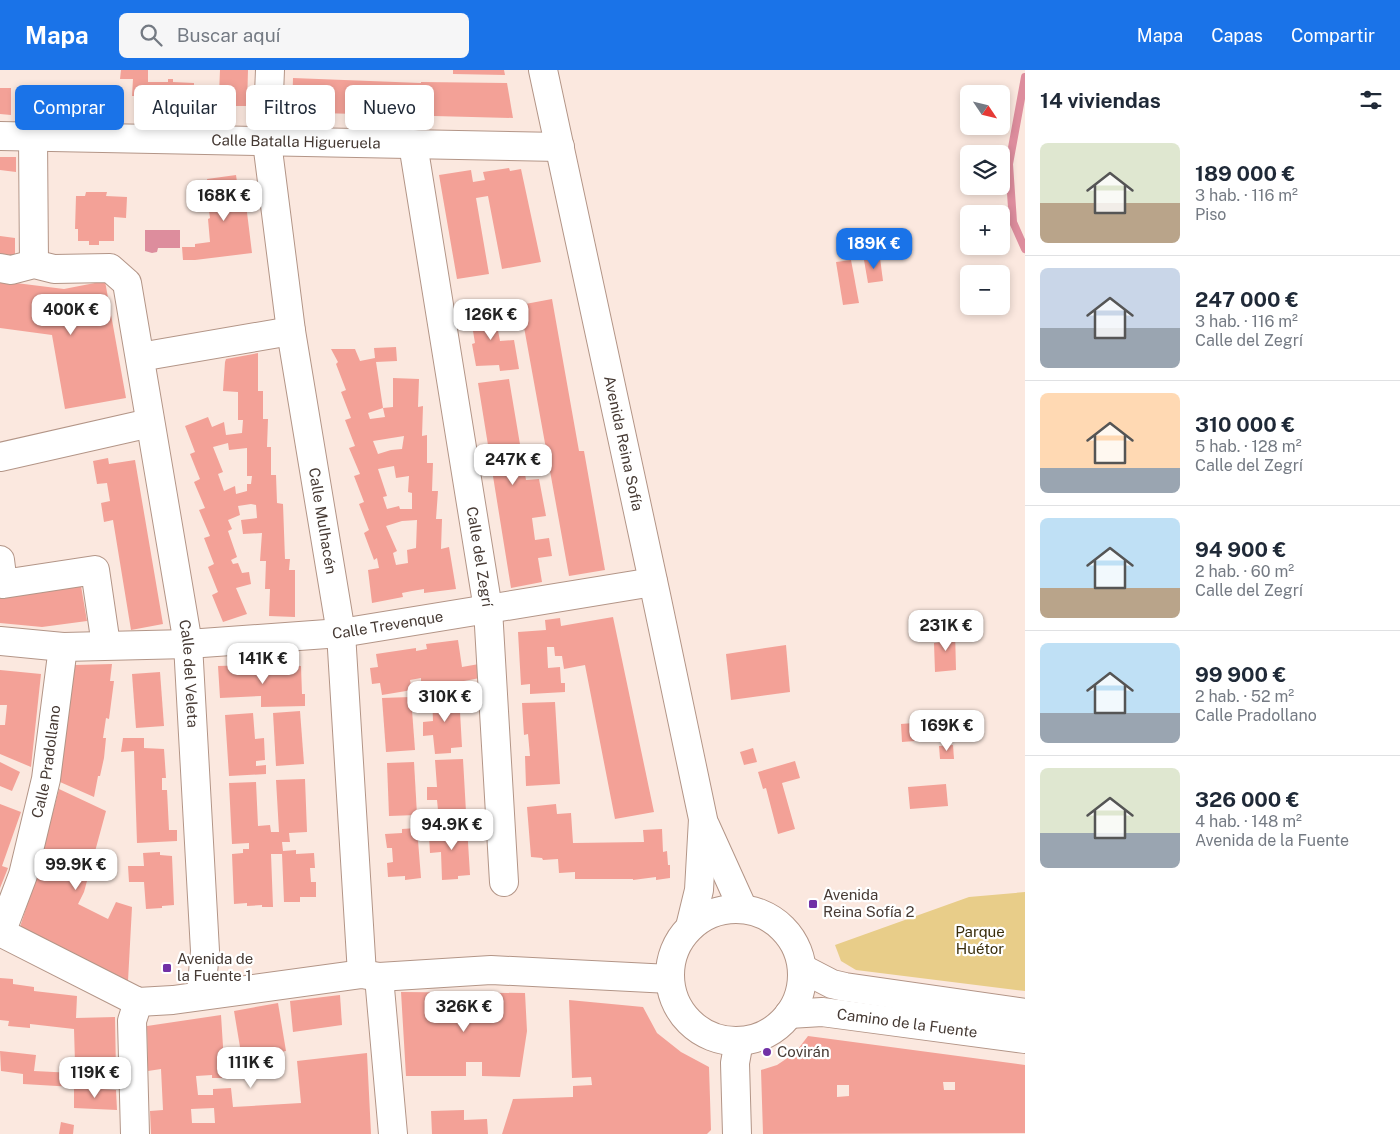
<!DOCTYPE html>
<html lang="es">
<meta charset="utf-8">
<style>
body{margin:0;font-family:"Public Sans",sans-serif;background:#f6f6f7;color:#1f2937;height:100vh;display:flex;flex-direction:column;font-size:19px;white-space:nowrap}
*{box-sizing:border-box;margin:0}
p{font-size:16px;color:#747a83}
.icon{flex:none;width:28px;height:28px;fill:none;stroke:currentColor;stroke-width:2;stroke-linecap:round;stroke-linejoin:round}
.map{position:relative;flex:1;overflow:hidden}
.panel{display:flex;flex-direction:column;background:#fff;width:375px}
.panel>*{flex:none}
.banner{position:absolute;left:15px;top:15px;width:475px;height:45px;display:flex;gap:10px}
.needle{width:32px;rotate:125deg}
.controls{position:absolute;left:960px;top:15px;display:grid;gap:10px}
.controls a{display:grid;place-items:center;width:50px;height:50px;border-radius:8px;background:#fff;box-shadow:0 2px 8px #0003;font-size:25px}
.price{position:absolute;translate:-50% -42px;padding:0 11px;border-radius:10px;background:#fff;color:#222;font-size:16px;line-height:32px;filter:drop-shadow(0 1px 2px #0008)}
.price::after{content:'';position:absolute;left:50%;top:30px;width:15px;height:11px;margin-left:-8px;background:inherit;clip-path:polygon(0 0,100% 0,50% 100%)}
.price.selected{background:#1a73e8;color:#fff}
ul{padding:0;list-style:none}
li{display:flex;align-items:center;gap:15px;height:125px;padding:0 15px}
li+li{border-top:1px solid #e0e1e3}
li span{display:grid;place-items:center;flex:none;width:140px;height:100px;border-radius:8px;color:#555}
li>.icon{margin-inline-start:auto}
span .icon{width:60px;height:60px;fill:#fffc;stroke-width:1}
li b{font-size:21px}
h2{display:flex;justify-content:space-between;align-items:center;height:60px;padding:0 15px;font-size:21px}
.tag{padding:0 18px;border-radius:8px;background:#fff;box-shadow:0 2px 8px #0003;font-size:18px;line-height:45px}
.tag.selected{background:#1a73e8;color:#fff}
header{display:flex;align-items:center;gap:30px;box-sizing:border-box;height:70px;padding:0 25px;background:#1a73e8;color:#fff}
header strong{font-size:24px}
nav{display:flex;gap:28px;margin-inline-start:auto;font-size:18px}
.search{width:350px;height:45px;background:#f6f6f7;display:flex;align-items:center;gap:12px;box-sizing:border-box;padding:0 18px;border-radius:8px;color:#747a83;font-size:19px}
main{display:flex;flex:1;min-height:0}
.map>svg:first-child{display:block}
</style>
<header>
<strong>Mapa</strong>
<div class="search"><svg class="icon" aria-label="search" viewBox="0 0 24 24"><circle cx="10" cy="10" r="6"/><path d="M15 15l6 6"/></svg>Buscar aquí</div>
<nav><a>Mapa</a><a>Capas</a><a>Compartir</a></nav>
</header>
<main>
<div class="map">
<svg width="1025" height="1064" viewBox="0 0 1025 1064">
<rect width="100%" height="100%" fill="#fbe8df"/>
<path fill="#e8cd89" d="M1025,822V921L856,900L841,891L835,875L969,827Z"/>
<g fill="#dd8d9d">
<path d="M47,22H50L56,31C51,42 40,42 29,39L22,33L28,27H40Z"/>
<path d="M145,160H180V178H158L157,182L152,183L145,181Z"/>
</g>
<g fill="none" stroke-linecap="round" stroke-linejoin="round">
<path stroke="#dd8d9d" stroke-width="8" d="M1025,7L1009,94L1013,152L1025,179"/>
</g>
<g fill="#f3a197" fill-rule="evenodd">
<path d="M121,0H148V12H168V9H173V12L194,13V24H219L220,0H248L247,36H232L231,50L193,49V45L181,44V49H159V44H148V49H135V26H132L133,9H120Z"/>
<path d="M453,0H504L505,5L453,4Z"/>
<path d="M293,8L421,13V12L507,13L513,48L319,43V48L292,46Z"/>
<path d="M93,16H120V43H108V50H93Z"/>
<path d="M0,18H11V45L0,44Z"/>
<path d="M0,87H16V102L0,100Z"/>
<path d="M509,98L510,101L521,99L541,192L502,199L488,126L476,128L489,204L457,209L439,105L471,100L473,112L485,110L483,102Z"/>
<path d="M236,105L238,119L244,118L252,183L195,190H183L182,177H195V174L210,172L208,149L210,148L207,127H210L207,109Z"/>
<path d="M86,122H107L106,126L127,127L126,148L114,147V171H99V175H89V171H78V159H75L76,126H85Z"/>
<path d="M0,166L15,168V190L0,188Z"/>
<path d="M880,188L883,211L868,213L864,190Z"/>
<path d="M851,190L859,233L843,235L836,192Z"/>
<path d="M0,211L64,219L105,211L126,328L65,339L52,265L0,258Z"/>
<path d="M552,229L579,381H584L605,500L569,506L520,235Z"/>
<path d="M493,234L500,271L514,270L519,299L500,301L499,295L476,296L472,274L475,273L469,237Z"/>
<path d="M396,277L397,291L376,292L383,338L368,343L370,349L385,347L383,338L393,337V308L419,309L418,337L423,336L422,366L427,365V393H433L432,421H438L436,449H442L441,479L449,477L456,519L424,523V519L412,521L402,523L403,527L372,533L368,500L379,498L377,488L374,490L364,463L369,460L359,434L364,432L354,406L360,404L349,378L355,376L345,350L351,348L341,322L346,320L336,294L338,292L331,279H355L360,291L375,288L374,278ZM404,366L402,379L391,380L378,384L373,371ZM394,396L396,408L409,406L408,422L412,423V439H400L399,436L387,439L383,427L387,426L378,399ZM417,450L416,478L407,480L408,493L396,495L393,483L397,481L386,456L402,451Z"/>
<path d="M258,283V321H263V349H268L267,377H271V405H276L277,433L283,434L285,489H290L289,500H295V547L269,546L270,519H265L266,491H260L262,463L243,464L241,450L257,448L256,435L251,434L238,436L240,445L228,450L232,459L228,461L237,487L231,490L233,494L238,493L242,503L249,502L251,514L236,518L247,544L223,552L212,525L218,522L208,497L214,494L204,468L210,466L199,440L205,438L194,412L200,409L190,384L195,382L185,356L208,347L212,357L224,352L226,365L242,363L243,350H238V322L223,321L225,292L226,289ZM228,373L229,380L247,378V406H252L251,414H247V421L236,424L235,416L224,421L218,404L223,402L213,377Z"/>
<path d="M509,309L526,410L539,409L546,446L532,448L535,470L549,468L552,486L538,488L542,512L511,518L478,313Z"/>
<path d="M108,388L109,394L135,390L163,554L131,560L113,450L104,452L101,433L110,431L107,413L97,414L93,391Z"/>
<path d="M80,510L87,551L42,557L0,553V524Z"/>
<path d="M613,547L654,742L615,749L585,595L564,599L562,586H555L554,577H547L548,598L560,597L561,613H565V622L530,624V614L521,615L518,562L546,560L545,550L560,548L561,556Z"/>
<path d="M946,556V560H955L956,600L935,602L934,573L941,572V557Z"/>
<path d="M458,570L462,597L479,594L480,608L421,619V608L410,610L412,620L382,625L380,613L372,614L370,598L378,597L376,584L416,578V581L427,579L426,574Z"/>
<path d="M786,575L790,622L731,630L726,584Z"/>
<path d="M112,594L110,611H114L109,649L106,648L103,668H106L104,688L100,706H98L94,727L60,712L71,625L75,595Z"/>
<path d="M249,595V598L301,596L302,624H305V636L261,637V626L220,628L218,596Z"/>
<path d="M0,600L41,604L31,697L0,684V655H5L7,635H0Z"/>
<path d="M160,602L164,656L136,658L132,604Z"/>
<path d="M459,624L462,677L451,678V683L435,684L433,665L423,666V652L433,651L432,625Z"/>
<path d="M411,627L415,680L386,682L382,628Z"/>
<path d="M555,632L560,714L526,716L525,686H530L528,664L524,665L522,633Z"/>
<path d="M300,641L304,694L276,696L273,643Z"/>
<path d="M253,643L255,669L264,668L265,690L256,691V696L266,695V704L229,706L225,645Z"/>
<path d="M950,650L952,668L902,672L901,654Z"/>
<path d="M123,668H144V678L164,679L166,708H162V720H167L169,760H177V771L137,773L134,681L121,682Z"/>
<path d="M953,675L954,689H940L939,676Z"/>
<path d="M753,678L757,692L744,695L740,682Z"/>
<path d="M463,689L466,742L456,743L457,749L439,750L437,730H427V717H437L435,690Z"/>
<path d="M795,691L800,708L782,713L795,759L778,764L766,718L763,719L758,702Z"/>
<path d="M0,692L20,702L12,721L0,716Z"/>
<path d="M414,692L417,745L389,746L387,693Z"/>
<path d="M305,709L307,762L289,763L290,772H282L283,781L296,780V784L314,783L315,798H310L311,812H316V827H300V832H284L282,784H271L273,837H262V835L247,836V833L234,834L232,784L243,783V779H249V773L232,774L229,713L256,712L258,756L270,755L271,762H279L276,710Z"/>
<path d="M946,714L948,736L910,739L908,717Z"/>
<path d="M59,719L106,741L84,822L78,834L108,849L116,832L132,837L128,911L20,857L36,807Z"/>
<path d="M0,734L21,742L2,796L8,798L0,818Z"/>
<path d="M556,734L557,744L571,743L573,773L644,772L643,760L662,759L663,782L667,781L668,795H670V808L656,810V807L633,810V809H575V802L559,803L558,789L543,790L542,788L531,787L527,737Z"/>
<path d="M456,754V756H467L470,805L458,806V809L442,810L441,782L430,783L429,766H440L439,755Z"/>
<path d="M417,758L421,808L405,810V806L388,807L387,793L393,792L392,778H387L385,764L402,763V759Z"/>
<path d="M160,782V785L172,786L174,835L162,836V838L146,839L144,812H129L128,796H144L143,783Z"/>
<path d="M0,908L13,909V914L34,917V921L77,926L76,948L115,947L116,1002H98L97,992L75,993L74,959L30,954V958L8,956L9,951L0,950Z"/>
<path d="M401,922L525,923L527,961L520,1007L482,1006V992H466V1006H406Z"/>
<path d="M340,925L342,955L293,962L290,931Z"/>
<path d="M569,930L643,937L657,963L681,982L709,997L711,1060L707,1064H502L513,1029L573,1027V1016L592,1015L591,1007L572,1008Z"/>
<path d="M278,933L286,981L242,989L234,941Z"/>
<path d="M221,945L225,1008H212V1005L196,1006L198,1025H213V1019L231,1018L233,1037L301,1033L297,991L367,983L371,1064H151L150,1041L163,1040L161,999L148,1001L147,956ZM214,1038L215,1053H192L191,1039Z"/>
<path d="M808,966L1025,995V1063L763,1064L761,1000L777,995L795,983ZM943,1012H955V1020H944ZM837,1015H849V1026L837,1027Z"/>
<path d="M0,981L36,985L34,1001L74,1003V1017L23,1014V1004L1,1001Z"/>
<path d="M74,1017L116,1020L117,1040L74,1038Z"/>
<path d="M464,1040V1050L487,1049L488,1064H432L431,1041Z"/>
<path d="M61,1052L74,1055L73,1064H59Z"/>
</g>
<g fill="none" stroke-linecap="round" stroke-linejoin="round">
<defs>
<g id="minor">
<path id="s1" d="M270,0L267,72L291,261L341,563L362,904"/>
<path id="s2" d="M543,0L656,525L703,749L699,820L690,857"/>
<path id="s3" d="M0,66L560,77"/>
<path d="M33,67L34,194"/>
<path id="s4" d="M413,74L488,539L504,812"/>
<path id="s5" d="M0,198L11,200L34,194L54,199L110,198L127,213L188,574L205,881L201,925"/>
<path d="M140,287L291,261"/>
<path d="M0,387L150,353"/>
<path d="M0,490L3,514L95,500L106,575"/>
<path id="s6" d="M0,571L63,577L188,574L341,563L653,512"/>
<path d="M705,755L743,839"/>
<circle cx="736" cy="905" r="66"/>
<path d="M0,862L138,932L173,930L362,904L379,907L491,900L670,909"/>
<path id="s7" d="M1,863L23,805L46,709L63,577"/>
<path d="M803,899L832,914L845,917L1025,943"/>
<path d="M379,907L393,1064"/>
<path id="s8" d="M789,944L822,942L1025,969"/>
<path d="M135,1064L132,951L138,932"/>
<path d="M737,1064L735,993L739,971"/>
</g>
</defs>
<use href="#minor" stroke="#b39587" stroke-width="30"/>
<use href="#minor" stroke="#fff" stroke-width="28"/>
</g>
<g fill="#7131a6" stroke="#fff" stroke-width="2">
<rect x="808" y="829" width="10" height="10" rx="2.5"/>
<rect x="162" y="893" width="10" height="10" rx="2.5"/>
<circle cx="767" cy="982" r="5"/>
</g>
<g text-anchor="middle" stroke-width="4.5" stroke-linejoin="round" paint-order="stroke">
<g font-size="15" fill="#463a34" stroke="#fff">
<text dy="5" stroke="none"><textPath href="#s3" startOffset="296">Calle Batalla Higueruela</textPath></text>
<text dy="5" stroke="none"><textPath href="#s2" startOffset="382">Avenida Reina Sofía</textPath></text>
<text dy="5" stroke="none"><textPath href="#s1" startOffset="455">Calle Mulhacén</textPath></text>
<text dy="5" stroke="none"><textPath href="#s4" startOffset="418">Calle del Zegrí</textPath></text>
<text dy="5" stroke="none"><textPath href="#s6" startOffset="389">Calle Trevenque</textPath></text>
<text dy="5" stroke="none"><textPath href="#s5" startOffset="530">Calle del Veleta</textPath></text>
<text dy="5" stroke="none"><textPath href="#s7" startOffset="178">Calle Pradollano</textPath></text>
<text dy="5" stroke="none"><textPath href="#s8" startOffset="119">Camino de la Fuente</textPath></text>
</g>
<g font-size="15" fill="#463a34" stroke="#fff" text-anchor="start">
<text x="823" y="830">Avenida<tspan x="823" dy="17">Reina Sofía 2</tspan></text>
<text x="177" y="894">Avenida de<tspan x="177" dy="17">la Fuente 1</tspan></text>
<text x="777" y="987">Covirán</text>
</g>
<g font-size="15" fill="#392d0b" stroke="#fff">
<text x="980" y="867">Parque<tspan x="980" dy="17">Huétor</tspan></text>
</g>
</g>
</svg>
<div class="controls">
<a><svg class="needle" viewBox="-14 -14 28 28"><path d="M0-13l5 13h-10z" fill="#e53935"/><path d="M0 13l5-13h-10z" fill="#747a83"/></svg></a>
<a><svg class="icon" aria-label="layers" viewBox="0 0 24 24"><path d="M12 4l9 5-9 5-9-5zM3 14l9 5 9-5"/></svg></a>
<a>+</a>
<a>−</a>
</div>
<b class="price" style="left:224px;top:152px">168K €</b>
<b class="price selected" style="left:874px;top:200px">189K €</b>
<b class="price" style="left:71px;top:266px">400K €</b>
<b class="price" style="left:491px;top:271px">126K €</b>
<b class="price" style="left:513px;top:416px">247K €</b>
<b class="price" style="left:946px;top:582px">231K €</b>
<b class="price" style="left:263px;top:615px">141K €</b>
<b class="price" style="left:445px;top:653px">310K €</b>
<b class="price" style="left:947px;top:682px">169K €</b>
<b class="price" style="left:452px;top:781px">94.9K €</b>
<b class="price" style="left:76px;top:821px">99.9K €</b>
<b class="price" style="left:464px;top:963px">326K €</b>
<b class="price" style="left:251px;top:1019px">111K €</b>
<b class="price" style="left:95px;top:1029px">119K €</b>
<div class="banner">
<a class="tag selected">Comprar</a>
<a class="tag">Alquilar</a>
<a class="tag">Filtros</a>
<a class="tag">Nuevo</a>
</div>
</div>
<section class="panel">
<h2>14 viviendas<svg class="icon" aria-label="filters" viewBox="0 0 24 24"><path d="M4 7h16M4 17h16"/><circle cx="9" cy="7" r="2"/><circle cx="15" cy="17" r="2"/></svg></h2>
<ul>
<li><span style="background:linear-gradient(#dfe7d0 60%,#b9a48a 0)"><svg class="icon" aria-label="home" viewBox="0 0 24 24"><path d="M3 11l9-7 9 7M6 9v11h12V9"/></svg></span><div><b>189 000 €</b><p>3 hab. · 116 m²</p><p>Piso</p></div></li>
<li><span style="background:linear-gradient(#c9d6e8 60%,#9aa5b1 0)"><svg class="icon" aria-label="home" viewBox="0 0 24 24"><path d="M3 11l9-7 9 7M6 9v11h12V9"/></svg></span><div><b>247 000 €</b><p>3 hab. · 116 m²</p><p>Calle del Zegrí</p></div></li>
<li><span style="background:linear-gradient(#ffd9b3 75%,#9aa5b1 0)"><svg class="icon" aria-label="home" viewBox="0 0 24 24"><path d="M3 11l9-7 9 7M6 9v11h12V9"/></svg></span><div><b>310 000 €</b><p>5 hab. · 128 m²</p><p>Calle del Zegrí</p></div></li>
<li><span style="background:linear-gradient(#bfe0f5 70%,#b9a48a 0)"><svg class="icon" aria-label="home" viewBox="0 0 24 24"><path d="M3 11l9-7 9 7M6 9v11h12V9"/></svg></span><div><b>94 900 €</b><p>2 hab. · 60 m²</p><p>Calle del Zegrí</p></div></li>
<li><span style="background:linear-gradient(#bfe0f5 70%,#9aa5b1 0)"><svg class="icon" aria-label="home" viewBox="0 0 24 24"><path d="M3 11l9-7 9 7M6 9v11h12V9"/></svg></span><div><b>99 900 €</b><p>2 hab. · 52 m²</p><p>Calle Pradollano</p></div></li>
<li><span style="background:linear-gradient(#dfe7d0 65%,#9aa5b1 0)"><svg class="icon" aria-label="home" viewBox="0 0 24 24"><path d="M3 11l9-7 9 7M6 9v11h12V9"/></svg></span><div><b>326 000 €</b><p>4 hab. · 148 m²</p><p>Avenida de la Fuente</p></div></li>
</ul>
</section>
</main>
